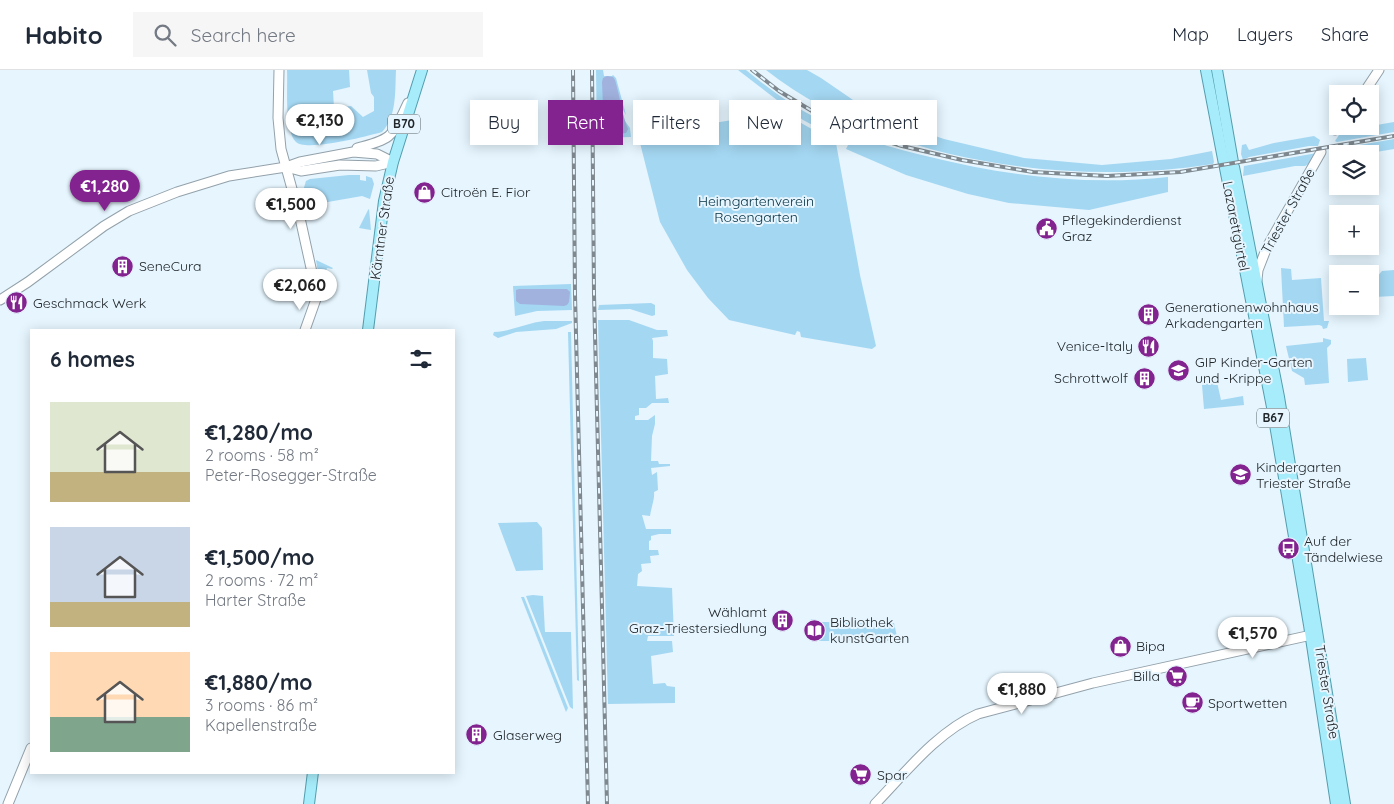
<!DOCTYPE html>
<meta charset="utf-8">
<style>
body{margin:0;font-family:Quicksand,sans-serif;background:#f6f6f7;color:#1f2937;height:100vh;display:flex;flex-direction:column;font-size:19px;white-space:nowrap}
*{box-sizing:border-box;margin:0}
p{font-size:16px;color:#747a83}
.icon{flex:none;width:28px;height:28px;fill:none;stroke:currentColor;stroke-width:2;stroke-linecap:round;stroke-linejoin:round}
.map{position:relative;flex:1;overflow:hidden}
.details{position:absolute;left:30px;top:259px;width:425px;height:445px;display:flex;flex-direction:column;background:#fff;border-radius:0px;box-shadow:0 2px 12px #0003}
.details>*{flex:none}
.guide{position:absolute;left:470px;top:30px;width:475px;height:45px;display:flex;gap:10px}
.controls{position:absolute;left:1329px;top:15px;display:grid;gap:10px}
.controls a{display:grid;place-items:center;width:50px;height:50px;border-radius:0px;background:#fff;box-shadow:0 2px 12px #0003;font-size:25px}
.price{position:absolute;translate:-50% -42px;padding:0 11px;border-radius:18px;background:#fff;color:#222;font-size:16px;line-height:32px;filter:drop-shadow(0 1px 2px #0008)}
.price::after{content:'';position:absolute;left:50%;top:30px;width:15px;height:11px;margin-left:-8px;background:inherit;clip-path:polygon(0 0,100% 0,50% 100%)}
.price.active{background:#82238f;color:#fff}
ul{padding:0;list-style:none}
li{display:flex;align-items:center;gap:15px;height:125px;padding:0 20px}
li span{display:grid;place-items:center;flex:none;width:140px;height:100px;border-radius:0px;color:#555}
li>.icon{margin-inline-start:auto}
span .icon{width:60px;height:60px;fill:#fffc;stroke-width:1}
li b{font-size:21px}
h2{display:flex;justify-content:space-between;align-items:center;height:60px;padding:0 20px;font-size:21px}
.tag{padding:0 18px;border-radius:0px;background:#fff;box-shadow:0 2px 12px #0003;font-size:18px;line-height:45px}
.tag.active{background:#82238f;color:#fff}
header{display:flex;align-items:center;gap:30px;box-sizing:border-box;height:70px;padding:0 25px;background:#fff;border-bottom:1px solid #e0e1e3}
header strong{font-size:24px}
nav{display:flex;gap:28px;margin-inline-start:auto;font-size:18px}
.search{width:350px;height:45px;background:#f6f6f7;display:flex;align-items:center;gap:12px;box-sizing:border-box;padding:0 18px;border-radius:0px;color:#747a83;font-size:19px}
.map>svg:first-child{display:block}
</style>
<header>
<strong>Habito</strong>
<div class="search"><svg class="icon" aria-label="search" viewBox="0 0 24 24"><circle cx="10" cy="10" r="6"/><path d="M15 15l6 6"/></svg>Search here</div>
<nav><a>Map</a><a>Layers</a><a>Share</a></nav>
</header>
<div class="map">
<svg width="1394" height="734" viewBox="0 0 1394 734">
<rect width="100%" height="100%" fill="#e6f5fe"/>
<g fill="#a4d7f2">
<path d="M287,0H349L350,17L333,21L334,38L351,36L363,47L374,41V27L371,23L367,0H396C395,20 397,47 382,62C368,66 306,82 296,72C284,60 288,17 287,0Z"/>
<path d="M596,0H603L604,6H612L613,5L616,8L626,45L622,38L620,44L630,58L631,67L597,68Z"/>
<path d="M738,0H746C769,19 792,36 818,49C854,67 891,78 930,87C1007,106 1088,116 1168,107V122L1089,140L1009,133L968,124L906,105L846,79L848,75L847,71L848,64L844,63L839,69L803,50Z"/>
<path d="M766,0H807L821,8L856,32L853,46L856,48L866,38L871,39L915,59L944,69L1024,88L1102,95L1171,89L1212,81L1214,92L1213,94C1069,117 883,92 766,0Z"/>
<path d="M782,42L836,73L860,205L876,276L872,279L801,267L800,262L797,261L795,265L729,250L708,228L687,200L660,152L638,65Z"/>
<path d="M1394,52V62L1337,72L1335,71L1341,62L1348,60Z"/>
<path d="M1314,66L1320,70L1318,76H1309L1249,87L1243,90L1241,84L1242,75L1246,74L1249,80L1274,73Z"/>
<path d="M1394,69V79L1364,84H1338L1337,88L1331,89L1329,87L1331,80Z"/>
<path d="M1317,83L1309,94L1305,96H1295L1243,106L1244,96Z"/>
<path d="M349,105H360V110L366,111V106L372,108L374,114L370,129L362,126L305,136L302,124L306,111L310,109Z"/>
<path d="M369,139L371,160L359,158L368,140Z"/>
<path d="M316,190L333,198L332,199L327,198L324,207L326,211L322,218L320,216Z"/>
<path d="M1281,198L1291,199L1292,210L1321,208L1324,251H1329L1327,258L1323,259L1322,256L1319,255L1284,257Z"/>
<path d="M1394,200V226L1374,227L1373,211L1382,201Z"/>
<path d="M571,214L572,240L537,241L515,246L513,216Z"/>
<path d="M651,233L655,235V245L652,246L630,239L598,240L599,235Z"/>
<path d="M598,250H629L657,260H667L668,266L652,268L653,271V288L667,289L668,304L655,306L656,329L668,328L669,333H652L646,338H639V345L635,346V350H648L655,345V354L652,366L651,391H658L659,394H670V396L651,398L652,405L657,402L658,420L654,422C655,429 651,438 650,446L642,445L646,459H671V464H659L651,466V470L649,471V480H658L659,485L650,486L651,493L641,494L642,501L638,504L637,516L672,518L674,566H648L647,571H672L673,582L651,586L653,614L665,613L667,616L675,617V633L608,634Z"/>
<path d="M544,251H572V253L556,259L516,262L498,268L493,265L494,262C512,261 527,253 544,251Z"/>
<path d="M568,262H571L579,611L577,610Z"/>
<path d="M1323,268L1331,270V274L1327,278L1329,313L1305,315L1304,308L1292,301L1286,276L1323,272Z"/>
<path d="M1366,288L1368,310L1348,312L1347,289Z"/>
<path d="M1217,312L1221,330L1243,326L1244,335L1204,339L1202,315Z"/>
<path d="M537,452L542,458L543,500L516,501L498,453Z"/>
<path d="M533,525L543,526L545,562H571L573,639L570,637L526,526Z"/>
<path d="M521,527H524L568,638L566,642Z"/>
<path d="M811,549L822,552L894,553L898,571H819L806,566Z"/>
</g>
<g fill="#a1b2df">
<path d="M607,6L613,7L615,10C620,26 622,45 628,59L626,63L608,65L604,62L602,12L603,8Z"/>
<path d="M519,219H567L570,222L569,232L567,235L564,236L520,234L516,231V220Z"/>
</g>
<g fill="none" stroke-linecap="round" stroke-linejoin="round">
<defs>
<g id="secondary">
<path d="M279,0L278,48L281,79L300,148L315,216L316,229L305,260"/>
<path d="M1363,24L1379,0"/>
<path d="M1335,60L1338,56"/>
<path d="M357,78C394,69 392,66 408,33"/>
<path d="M286,97L301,101L340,95L376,96L393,92"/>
<path d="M1257,210L1258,200L1267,177L1321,82"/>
<path d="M0,230L28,212L104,156L129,141L177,122L229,106L286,97L300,92L353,82L377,84L393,92"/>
<path d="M8,734L31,678"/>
<path d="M875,734C905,703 938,661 978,644L1093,613L1316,564"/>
</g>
<g id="primary">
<path d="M1206,0L1224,94"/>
<path d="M1217,0L1233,92"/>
<path d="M1234,97L1279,327L1345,734"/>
<path d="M1225,98L1272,337L1309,555L1336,734"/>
<path d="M368,260L384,131L393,92L422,0"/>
<path d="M309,734L313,702"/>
</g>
</defs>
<use href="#secondary" stroke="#93a1aa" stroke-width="11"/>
<use href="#primary" stroke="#529eaf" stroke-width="12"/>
<use href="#secondary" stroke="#fff" stroke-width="9"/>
<use href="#primary" stroke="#a7ecfa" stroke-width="10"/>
<defs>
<g id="rail">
<path d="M573,0L575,225L588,734"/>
<path d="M592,0L594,224L607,734"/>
<path d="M752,0L779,21L812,41L866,65L902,76L962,90L1033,102L1107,106L1180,102L1394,66"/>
</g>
</defs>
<use href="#rail" stroke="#7e888e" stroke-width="4"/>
<use href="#rail" stroke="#e6f5fe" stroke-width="2" stroke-dasharray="5.5" stroke-linecap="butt"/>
</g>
<defs>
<symbol id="shop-disc" viewBox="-11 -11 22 22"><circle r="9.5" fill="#82238f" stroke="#e6f5fe"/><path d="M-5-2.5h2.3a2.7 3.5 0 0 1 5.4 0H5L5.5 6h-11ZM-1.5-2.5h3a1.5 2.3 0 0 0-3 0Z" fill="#fff"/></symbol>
<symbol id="civic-disc" viewBox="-11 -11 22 22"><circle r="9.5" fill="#82238f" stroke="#e6f5fe"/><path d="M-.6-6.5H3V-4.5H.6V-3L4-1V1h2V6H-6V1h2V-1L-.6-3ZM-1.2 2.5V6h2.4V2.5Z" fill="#fff"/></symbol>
<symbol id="building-disc" viewBox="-11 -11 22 22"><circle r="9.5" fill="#82238f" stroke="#e6f5fe"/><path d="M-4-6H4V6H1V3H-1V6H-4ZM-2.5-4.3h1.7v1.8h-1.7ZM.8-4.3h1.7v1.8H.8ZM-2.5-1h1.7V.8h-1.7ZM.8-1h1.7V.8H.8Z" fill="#fff"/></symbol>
<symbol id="restaurant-disc" viewBox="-11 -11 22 22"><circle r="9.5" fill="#82238f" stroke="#e6f5fe"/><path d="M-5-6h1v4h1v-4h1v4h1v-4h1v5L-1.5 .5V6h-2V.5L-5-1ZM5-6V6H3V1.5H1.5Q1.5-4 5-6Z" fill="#fff"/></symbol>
<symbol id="school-disc" viewBox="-11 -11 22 22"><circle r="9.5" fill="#82238f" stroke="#e6f5fe"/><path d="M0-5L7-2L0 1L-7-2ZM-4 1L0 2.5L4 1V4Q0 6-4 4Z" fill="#fff"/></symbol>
<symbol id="bus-disc" viewBox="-11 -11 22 22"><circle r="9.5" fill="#82238f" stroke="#e6f5fe"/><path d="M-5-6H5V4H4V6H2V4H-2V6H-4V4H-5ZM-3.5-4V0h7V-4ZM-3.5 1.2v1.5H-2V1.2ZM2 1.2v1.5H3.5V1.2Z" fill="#fff"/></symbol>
<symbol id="library-disc" viewBox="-11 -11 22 22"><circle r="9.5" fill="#82238f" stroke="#e6f5fe"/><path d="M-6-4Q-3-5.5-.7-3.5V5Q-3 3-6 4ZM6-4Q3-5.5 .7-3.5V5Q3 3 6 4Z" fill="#fff"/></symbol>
<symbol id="supermarket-disc" viewBox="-11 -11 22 22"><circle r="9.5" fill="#82238f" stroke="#e6f5fe"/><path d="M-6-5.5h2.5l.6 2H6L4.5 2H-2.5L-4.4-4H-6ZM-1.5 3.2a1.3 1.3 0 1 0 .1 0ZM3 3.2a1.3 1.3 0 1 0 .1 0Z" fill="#fff"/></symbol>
<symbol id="cafe-disc" viewBox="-11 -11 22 22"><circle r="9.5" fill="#82238f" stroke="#e6f5fe"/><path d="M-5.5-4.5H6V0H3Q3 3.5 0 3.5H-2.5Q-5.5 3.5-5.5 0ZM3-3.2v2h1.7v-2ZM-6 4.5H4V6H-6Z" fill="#fff"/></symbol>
</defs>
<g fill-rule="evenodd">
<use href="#shop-disc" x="412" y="110" width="25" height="25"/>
<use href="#civic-disc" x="1034" y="146" width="25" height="25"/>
<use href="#building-disc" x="110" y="184" width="25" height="25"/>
<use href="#restaurant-disc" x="4" y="220" width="25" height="25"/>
<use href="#building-disc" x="1136" y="232" width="25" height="25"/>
<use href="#restaurant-disc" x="1136" y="264" width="25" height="25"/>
<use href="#school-disc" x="1166" y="288" width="25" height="25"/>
<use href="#building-disc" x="1132" y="296" width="25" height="25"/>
<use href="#school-disc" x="1228" y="392" width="25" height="25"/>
<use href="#bus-disc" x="1276" y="466" width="25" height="25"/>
<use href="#building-disc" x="770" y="538" width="25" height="25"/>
<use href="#library-disc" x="802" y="548" width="25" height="25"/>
<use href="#shop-disc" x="1108" y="564" width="25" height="25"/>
<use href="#supermarket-disc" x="1164" y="594" width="25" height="25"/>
<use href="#cafe-disc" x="1180" y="620" width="25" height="25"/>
<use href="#building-disc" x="464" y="652" width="25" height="25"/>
<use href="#supermarket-disc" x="848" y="692" width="25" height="25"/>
</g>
<g text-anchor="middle" stroke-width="4" stroke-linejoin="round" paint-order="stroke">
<g fill="#e6f5fe" stroke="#5b6469" stroke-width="1">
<rect x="388" y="44.5" width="32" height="19" rx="4"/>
<rect x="1257" y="338.5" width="32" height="19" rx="4"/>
</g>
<g font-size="12" font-weight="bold" fill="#202629">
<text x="404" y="58">B70</text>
<text x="1273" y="352">B67</text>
</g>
<g font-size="14" fill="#202629" stroke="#e6f5fe" text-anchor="start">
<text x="441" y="127">Citroën E. Fior</text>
<text x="1062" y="155">Pflegekinderdienst<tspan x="1062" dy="16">Graz</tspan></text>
<text x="139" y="201">SeneCura</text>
<text x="33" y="238">Geschmack Werk</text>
<text x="1165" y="242">Generationenwohnhaus<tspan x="1165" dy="16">Arkadengarten</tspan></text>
<text x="1133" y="281" text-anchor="end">Venice-Italy</text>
<text x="1195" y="297">GIP Kinder-Garten<tspan x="1195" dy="16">und -Krippe</tspan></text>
<text x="1128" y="313" text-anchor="end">Schrottwolf</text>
<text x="1256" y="402">Kindergarten<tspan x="1256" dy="16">Triester Straße</tspan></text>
<text x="1304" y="476">Auf der<tspan x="1304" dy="16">Tändelwiese</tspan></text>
<text x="767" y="547" text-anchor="end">Wählamt<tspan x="767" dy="16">Graz-Triestersiedlung</tspan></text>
<text x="830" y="557">Bibliothek<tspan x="830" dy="16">kunstGarten</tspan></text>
<text x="1136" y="581">Bipa</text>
<text x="1160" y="611" text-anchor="end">Billa</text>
<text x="1208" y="638">Sportwetten</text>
<text x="493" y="670">Glaserweg</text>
<text x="877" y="710">Spar</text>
</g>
<g font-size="14" fill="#002e41" stroke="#e6f5fe">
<text x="756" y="136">Heimgartenverein<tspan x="756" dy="16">Rosengarten</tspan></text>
</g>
<g font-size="14" fill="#202629" stroke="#e6f5fe">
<text transform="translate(1288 141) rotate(-61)" y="5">Triester Straße</text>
<text transform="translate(1236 156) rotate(79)" y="5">Lazarettgürtel</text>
<text transform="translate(382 158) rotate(-82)" y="5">Kärntner Straße</text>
<text transform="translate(1327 622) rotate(81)" y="5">Triester Straße</text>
</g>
</g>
</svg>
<div class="controls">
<a><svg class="icon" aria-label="locate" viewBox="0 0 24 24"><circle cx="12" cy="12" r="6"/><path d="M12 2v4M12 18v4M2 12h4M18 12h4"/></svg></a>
<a><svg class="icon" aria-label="layers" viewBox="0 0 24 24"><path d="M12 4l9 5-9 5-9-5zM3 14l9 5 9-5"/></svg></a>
<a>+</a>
<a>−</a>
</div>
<b class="price" style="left:320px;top:76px">€2,130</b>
<b class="price active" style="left:105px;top:142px">€1,280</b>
<b class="price" style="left:291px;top:160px">€1,500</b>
<b class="price" style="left:300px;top:241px">€2,060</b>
<b class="price" style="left:1253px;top:589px">€1,570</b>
<b class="price" style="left:1022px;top:645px">€1,880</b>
<div class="guide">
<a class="tag">Buy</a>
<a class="tag active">Rent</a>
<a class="tag">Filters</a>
<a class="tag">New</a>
<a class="tag">Apartment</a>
</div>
<section class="details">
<h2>6 homes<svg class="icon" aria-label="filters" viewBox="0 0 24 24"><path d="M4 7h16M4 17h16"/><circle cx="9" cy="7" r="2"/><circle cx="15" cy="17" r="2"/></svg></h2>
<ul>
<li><span style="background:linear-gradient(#dfe7d0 70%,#c2b280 0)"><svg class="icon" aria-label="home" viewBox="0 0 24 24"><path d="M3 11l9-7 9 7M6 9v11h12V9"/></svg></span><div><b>€1,280/mo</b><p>2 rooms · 58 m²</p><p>Peter-Rosegger-Straße</p></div></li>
<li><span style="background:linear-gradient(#c9d6e8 75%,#c2b280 0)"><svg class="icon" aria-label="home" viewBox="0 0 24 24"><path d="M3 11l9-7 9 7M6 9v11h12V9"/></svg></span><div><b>€1,500/mo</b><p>2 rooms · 72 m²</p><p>Harter Straße</p></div></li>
<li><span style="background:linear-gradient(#ffd9b3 65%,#7fa58c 0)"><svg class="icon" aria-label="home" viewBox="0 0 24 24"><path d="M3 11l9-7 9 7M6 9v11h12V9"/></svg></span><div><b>€1,880/mo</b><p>3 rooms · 86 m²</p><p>Kapellenstraße</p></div></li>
</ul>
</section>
</div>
